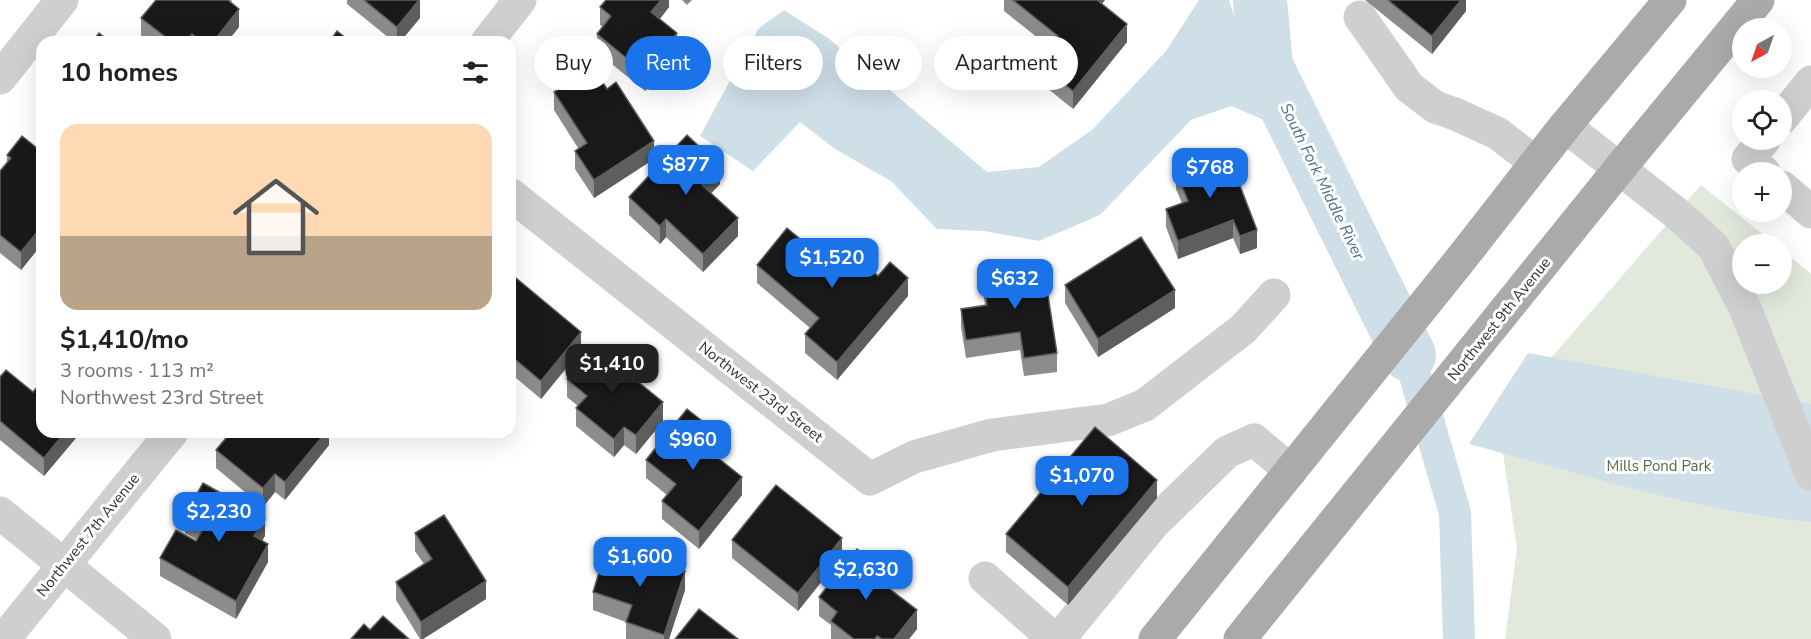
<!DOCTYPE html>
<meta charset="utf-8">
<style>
body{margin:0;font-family:"Nunito Sans",sans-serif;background:#f6f6f6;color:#202124;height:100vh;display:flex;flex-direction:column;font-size:22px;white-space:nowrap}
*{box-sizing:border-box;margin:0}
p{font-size:20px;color:#757577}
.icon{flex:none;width:33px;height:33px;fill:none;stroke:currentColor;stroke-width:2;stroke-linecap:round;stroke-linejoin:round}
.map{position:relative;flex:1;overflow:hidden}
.side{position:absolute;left:36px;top:36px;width:480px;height:402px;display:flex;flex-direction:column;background:#fff;border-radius:18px;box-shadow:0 6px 24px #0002}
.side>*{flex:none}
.hud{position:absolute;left:534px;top:36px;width:570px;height:54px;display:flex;gap:12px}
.needle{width:39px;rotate:220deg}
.tools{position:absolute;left:1732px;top:18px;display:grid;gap:12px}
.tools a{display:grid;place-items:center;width:60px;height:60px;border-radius:50%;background:#fff;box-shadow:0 6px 24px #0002;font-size:30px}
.price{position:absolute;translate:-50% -51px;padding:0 14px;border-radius:12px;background:#1a73e8;color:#fff;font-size:20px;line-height:39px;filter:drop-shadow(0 2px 3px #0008)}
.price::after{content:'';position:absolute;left:50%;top:36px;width:18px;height:14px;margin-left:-9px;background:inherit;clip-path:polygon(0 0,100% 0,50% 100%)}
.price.active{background:#222;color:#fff}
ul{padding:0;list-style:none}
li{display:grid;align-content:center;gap:12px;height:318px;padding:0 24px}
li span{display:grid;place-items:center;height:186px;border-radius:18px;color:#555}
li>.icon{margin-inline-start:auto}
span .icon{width:108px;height:108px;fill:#fffc;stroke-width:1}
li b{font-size:26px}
h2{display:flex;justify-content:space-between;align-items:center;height:72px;padding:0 24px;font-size:26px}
.tag{padding:0 21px;border-radius:27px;background:#fff;box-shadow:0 6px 24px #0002;font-size:21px;line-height:54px}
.tag.active{background:#1a73e8;color:#fff}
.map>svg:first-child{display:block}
</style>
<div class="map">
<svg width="1811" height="639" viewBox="0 0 1811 639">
<rect width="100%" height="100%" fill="#fff"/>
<path fill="#e2e8dc" d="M1701,185L1775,244H1743V284H1782V250L1811,274V639H1505L1517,549L1498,419Z"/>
<g fill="#cedfe8">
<path d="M1199,0H1229L1269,122L1231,106L1191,120L1100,215L1039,241L984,231L937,229L891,181L835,149L800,122L753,171L700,136L758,29L784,10L828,38L987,172L1039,167L1093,129L1166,51Z"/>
<path d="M1528,353L1811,404V522C1695,511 1581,474 1469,444Z"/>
</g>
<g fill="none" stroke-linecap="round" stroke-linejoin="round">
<path stroke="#cedfe8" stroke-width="32" d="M1409,355L1455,513L1459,639"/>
<path stroke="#cedfe8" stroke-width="54" d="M1260,0L1266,66L1409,355"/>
<g stroke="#cfcfcf" stroke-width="33">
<path d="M1360,17L1409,87L1435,107L1455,114L1497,133L1536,163"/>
<path d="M487,42L520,0"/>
<path d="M0,78L62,0"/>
<path d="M1782,118L1811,82"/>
<path d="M1565,126L1676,213L1713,246L1745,308L1811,474"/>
<path d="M1764,140L1748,159L1764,172"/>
<path d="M1782,187L1811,212"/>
<path d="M510,194L870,479L914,457L992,435L1108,420L1145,405L1243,329L1274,295"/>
<path d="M0,513L155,639"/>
<path d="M985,578L1054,639"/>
<path d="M4,639L172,432"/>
<path d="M1059,639L1153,524L1227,452L1254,440L1291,471"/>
</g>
<g stroke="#aaa" stroke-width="33">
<path d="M1155,639L1457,264L1565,126L1670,0"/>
<path d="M1240,639L1620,168L1758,0"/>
</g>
</g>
<g fill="#8c8c8c">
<path d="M232,0L231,2L239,27L227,42H149L141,36V18Z"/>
<path d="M347,0H420V18L400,42H394L347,4Z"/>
<path d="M669,0V7L660,19L677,52L645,91L597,52V34L603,27L600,25V7Z"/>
<path d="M682,0H692L687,5Z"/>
<path d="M1004,0H1105L1101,4L1127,42L1073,109L1037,80V62L1049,47L1004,11Z"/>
<path d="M1365,0H1466V11L1432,54Z"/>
<path d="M607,89L654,159L594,198L575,169V151L578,148L554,110V92Z"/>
<path d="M42,104V127L40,125V107Z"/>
<path d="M42,152V244L21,270L0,253V171L7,163V155Z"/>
<path d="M1227,152L1257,248L1240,254L1233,238L1178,259L1166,227V209L1182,203L1176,189V171Z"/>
<path d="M720,184L711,193L738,236L703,272L666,237L660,244L629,215V197Z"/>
<path d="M824,259L878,276L908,296L837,380L805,353V334L810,328L757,283V265Z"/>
<path d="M983,272L1057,353V372L1024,376L1020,350L966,358L961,327V309L985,305L983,291Z"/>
<path d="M510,273L581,350L541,399L510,373Z"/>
<path d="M1065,285L1175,308L1098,357L1065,303Z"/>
<path d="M0,377L81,432L44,476L0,440Z"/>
<path d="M567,379L663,421L636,454L624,445L614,457L576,426V408L578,406L567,397Z"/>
<path d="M329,432V445L285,500L275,492L263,507L216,468V450L250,434Z"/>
<path d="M715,449L712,453L742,495L699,549L662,519V501L667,495L646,478V460Z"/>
<path d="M1157,498L1068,605L1006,552V534Z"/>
<path d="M185,515L265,536L262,540L268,562L236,619L160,576V558L196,541L197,540L185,533Z"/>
<path d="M415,533L486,599L423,639H420L396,600V582L424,564L415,551Z"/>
<path d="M732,540L842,556L798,611L732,558Z"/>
<path d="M889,588L917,629L909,639H831V625L819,616V597Z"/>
<path d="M685,590L669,639H626V622L593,610V592Z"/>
</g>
<g fill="#5e5e5e">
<path d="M420,0V18L400,42H397V27Z"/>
<path d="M661,0H669V7L651,30V12Z"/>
<path d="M1093,0H1105L1093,15Z"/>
<path d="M1461,0H1466V11L1432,54V36Z"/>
<path d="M239,9V27L227,42H213Z"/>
<path d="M1127,24V42L1073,109V91Z"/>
<path d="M677,33V52L645,91V73Z"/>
<path d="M192,34V42H186Z"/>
<path d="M654,141V159L594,198V180Z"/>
<path d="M720,166V184L702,203V185Z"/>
<path d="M738,218V236L703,272V254Z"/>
<path d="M666,219V237L660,244V226Z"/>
<path d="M1233,220V238L1178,259V241Z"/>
<path d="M42,226V244L21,270V252Z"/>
<path d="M1257,230V248L1240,254V236Z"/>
<path d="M908,278V296L837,380V362Z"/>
<path d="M1175,290V308L1098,357V339Z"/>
<path d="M581,332V350L541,399V381Z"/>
<path d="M663,402V421L636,454V435Z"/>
<path d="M624,427V445L614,457V439Z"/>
<path d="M715,431V449L703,464V446Z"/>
<path d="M65,432H81L44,476V458Z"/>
<path d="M326,432H329V445L285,500V482Z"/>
<path d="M275,474V492L263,507V488Z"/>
<path d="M742,477V495L699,549V531Z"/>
<path d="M1157,480V498L1068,605V587Z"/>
<path d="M265,518V536L254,554V536Z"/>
<path d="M842,538V556L798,611V593Z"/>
<path d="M268,544V562L236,619V601Z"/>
<path d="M685,571V590L669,639H664V635Z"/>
<path d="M889,574V592L882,583Z"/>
<path d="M486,581V599L423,639H421V622Z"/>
<path d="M917,610V629L909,639H894Z"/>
</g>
<g fill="#191919" stroke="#5e5e5e" stroke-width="1.5">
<path d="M156,0H228L239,9L213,42H202L192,34L186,42H172L141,18Z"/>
<path d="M364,0H419L397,27Z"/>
<path d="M606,0H661L651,12L677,33L645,73L597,34L611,16L600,7Z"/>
<path d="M1013,0H1097L1127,24L1073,91L1037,62L1058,36Z"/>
<path d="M1388,0H1461L1432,36Z"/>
<path d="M337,31L351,42H329Z"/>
<path d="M99,33L110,42H92Z"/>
<path d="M593,67L607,89L616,82L654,141L594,180L575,151L587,143L554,92Z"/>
<path d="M687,135L720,166L702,185L738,218L703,254L666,219L660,226L629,197Z"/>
<path d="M22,136L42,152V165L40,168L42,170V226L21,252L0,235V171L11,158L7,155Z"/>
<path d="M1227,152L1257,230L1240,236L1233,220L1178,241L1166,209L1188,201L1176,171Z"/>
<path d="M787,228L824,259L838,242L878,276L890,262L908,278L837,362L805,334L819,318L757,265Z"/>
<path d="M1141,237L1175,290L1098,339L1065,285Z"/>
<path d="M1043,263L1057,353L1024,358L1020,332L966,340L961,309L987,305L983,272Z"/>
<path d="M510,273L581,332L541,381L510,355Z"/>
<path d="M594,346L663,402L636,435L624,427L614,439L576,408L587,396L567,379Z"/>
<path d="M6,370L33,392L42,381V432H65L44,458L0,421V377Z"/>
<path d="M687,409L715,431L703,446L742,477L699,531L662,501L676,484L646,460Z"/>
<path d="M1095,427L1157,480L1068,587L1006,534Z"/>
<path d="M231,432H248L250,434L251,432H326L285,482L275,474L263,488L216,450Z"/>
<path d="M203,483L265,518L254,536L268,544L236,601L160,558L176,530L196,541L205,526L185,515Z"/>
<path d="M776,485L842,538L798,593L732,540Z"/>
<path d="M444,515L486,581L421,622L396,582L432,559L415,533Z"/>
<path d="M607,546L685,571L664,635L626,622L632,605L593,592Z"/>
<path d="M857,549L889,574L882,583L917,610L894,639H882L877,636L875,639H854L831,621L837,612L819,597Z"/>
<path d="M699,609L738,639H675Z"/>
<path d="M383,616L409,639H351L364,624L370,630Z"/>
</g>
<g text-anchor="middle" stroke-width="6" stroke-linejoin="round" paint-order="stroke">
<g font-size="15" fill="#323232" stroke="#fff">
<text transform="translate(1499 319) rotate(-51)" y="5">Northwest 9th Avenue</text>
<text transform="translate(761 392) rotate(38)" y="5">Northwest 23rd Street</text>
<text transform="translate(88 535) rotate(-51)" y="5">Northwest 7th Avenue</text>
</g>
<g font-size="15" fill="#566944" stroke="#fff">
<text x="1659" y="471">Mills Pond Park</text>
</g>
<g font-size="16" font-style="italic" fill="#48748c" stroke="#fff">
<text transform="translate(1323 181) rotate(64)" y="6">South Fork Middle River</text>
</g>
</g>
</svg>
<div class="tools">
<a><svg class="needle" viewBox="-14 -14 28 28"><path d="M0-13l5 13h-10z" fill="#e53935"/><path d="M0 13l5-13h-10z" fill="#757577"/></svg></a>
<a><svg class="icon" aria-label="locate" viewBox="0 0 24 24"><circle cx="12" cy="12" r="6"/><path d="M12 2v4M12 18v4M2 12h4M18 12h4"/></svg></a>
<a>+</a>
<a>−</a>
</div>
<b class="price" style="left:686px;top:196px">$877</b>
<b class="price" style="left:1210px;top:199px">$768</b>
<b class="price" style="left:832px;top:289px">$1,520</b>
<b class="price" style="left:1015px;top:310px">$632</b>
<b class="price active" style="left:612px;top:395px">$1,410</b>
<b class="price" style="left:693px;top:471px">$960</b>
<b class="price" style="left:1082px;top:507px">$1,070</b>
<b class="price" style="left:219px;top:543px">$2,230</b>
<b class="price" style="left:640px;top:588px">$1,600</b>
<b class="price" style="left:866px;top:601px">$2,630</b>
<div class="hud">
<a class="tag">Buy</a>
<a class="tag active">Rent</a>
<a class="tag">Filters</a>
<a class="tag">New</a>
<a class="tag">Apartment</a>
</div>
<section class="side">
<h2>10 homes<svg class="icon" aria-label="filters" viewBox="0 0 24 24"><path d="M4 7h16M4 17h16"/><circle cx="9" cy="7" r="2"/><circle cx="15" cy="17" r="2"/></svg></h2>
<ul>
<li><span style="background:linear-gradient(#ffd9b3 60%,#b9a48a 0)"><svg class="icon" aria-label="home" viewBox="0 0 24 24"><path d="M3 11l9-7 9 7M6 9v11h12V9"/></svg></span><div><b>$1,410/mo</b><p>3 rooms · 113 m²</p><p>Northwest 23rd Street</p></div></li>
</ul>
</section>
</div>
